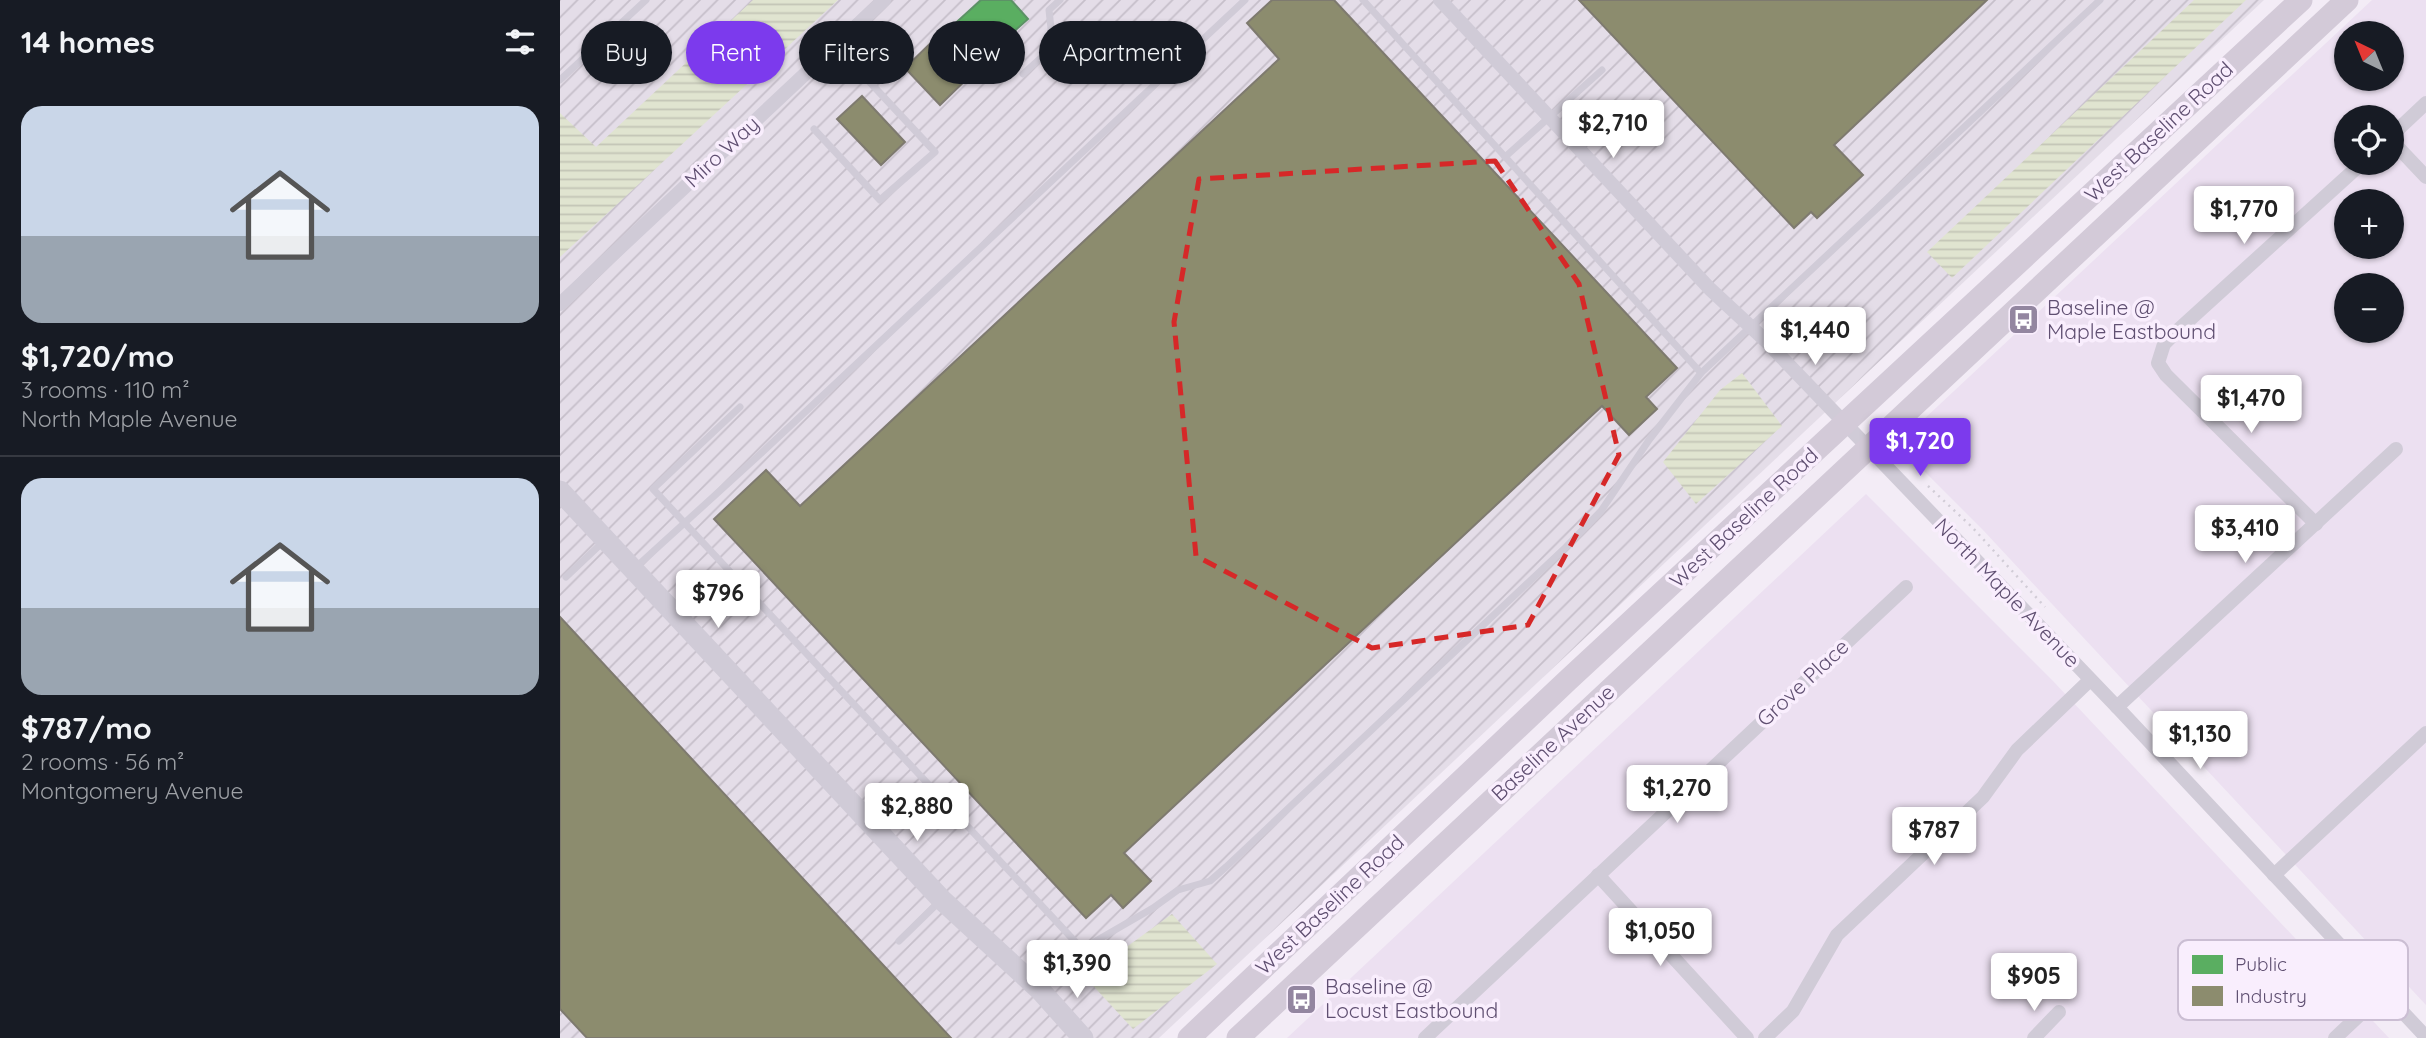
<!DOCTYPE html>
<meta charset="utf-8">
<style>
body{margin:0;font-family:Quicksand,sans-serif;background:#242831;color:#f1f3f6;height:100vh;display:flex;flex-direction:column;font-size:26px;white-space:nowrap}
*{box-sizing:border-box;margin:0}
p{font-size:23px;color:#9ea1a6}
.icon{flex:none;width:38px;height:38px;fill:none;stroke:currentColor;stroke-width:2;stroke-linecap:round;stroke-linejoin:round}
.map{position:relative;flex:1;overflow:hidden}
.sheet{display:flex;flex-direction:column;background:#171b24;width:560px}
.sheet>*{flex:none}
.top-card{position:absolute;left:21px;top:21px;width:665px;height:63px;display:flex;gap:14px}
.needle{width:46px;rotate:317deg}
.fabs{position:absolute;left:1774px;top:21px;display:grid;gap:14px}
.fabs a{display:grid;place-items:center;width:70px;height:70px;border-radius:50%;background:#171b24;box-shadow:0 2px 5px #0004;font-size:35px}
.price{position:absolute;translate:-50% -60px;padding:0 16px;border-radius:7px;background:#fff;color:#222;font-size:23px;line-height:46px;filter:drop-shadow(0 2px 4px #0008)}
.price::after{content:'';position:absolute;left:50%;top:42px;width:21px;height:16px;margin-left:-10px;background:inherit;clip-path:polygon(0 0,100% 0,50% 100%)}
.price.selected{background:#7c3aed;color:#fff}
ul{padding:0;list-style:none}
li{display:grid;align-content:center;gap:14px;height:371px;padding:0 21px}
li+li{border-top:2px solid #363941}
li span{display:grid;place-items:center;height:217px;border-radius:21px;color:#555}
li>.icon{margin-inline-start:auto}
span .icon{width:126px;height:126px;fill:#fffc;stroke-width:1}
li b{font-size:30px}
h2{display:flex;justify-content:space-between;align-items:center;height:84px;padding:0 21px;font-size:30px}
.pill{padding:0 24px;border-radius:32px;background:#171b24;box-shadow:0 2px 5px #0004;font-size:24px;line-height:63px}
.pill.selected{background:#7c3aed;color:#fff}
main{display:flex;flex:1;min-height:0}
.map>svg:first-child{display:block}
</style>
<main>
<section class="sheet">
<h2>14 homes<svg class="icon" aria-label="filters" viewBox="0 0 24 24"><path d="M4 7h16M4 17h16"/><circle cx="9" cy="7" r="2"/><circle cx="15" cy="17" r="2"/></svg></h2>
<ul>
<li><span style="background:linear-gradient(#c9d6e8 60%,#9aa5b1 0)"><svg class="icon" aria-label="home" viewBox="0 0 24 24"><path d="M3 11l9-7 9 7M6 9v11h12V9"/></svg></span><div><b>$1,720/mo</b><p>3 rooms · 110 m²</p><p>North Maple Avenue</p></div></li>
<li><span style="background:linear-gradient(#c9d6e8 60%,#9aa5b1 0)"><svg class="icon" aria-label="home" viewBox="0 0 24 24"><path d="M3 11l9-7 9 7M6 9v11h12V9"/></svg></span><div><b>$787/mo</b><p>2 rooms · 56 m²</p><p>Montgomery Avenue</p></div></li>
</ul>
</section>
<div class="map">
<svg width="1866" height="1038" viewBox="0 0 1866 1038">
<defs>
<pattern id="industrial-furrows" width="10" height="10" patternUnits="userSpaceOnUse" patternTransform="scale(1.75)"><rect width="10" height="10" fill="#e4dde8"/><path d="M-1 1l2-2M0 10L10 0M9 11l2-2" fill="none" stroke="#c6bfca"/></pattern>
<pattern id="water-rules" width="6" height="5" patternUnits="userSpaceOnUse" patternTransform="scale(1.75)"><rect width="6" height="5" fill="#e0e4d0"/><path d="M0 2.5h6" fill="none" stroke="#c3c5b6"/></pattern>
</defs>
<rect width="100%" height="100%" fill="#f3ecf6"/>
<g fill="#ece0f1" fill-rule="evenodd">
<path d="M1812,0H1866V1005L1423,530L1354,461L1348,434ZM1787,33H1832V79H1787ZM1787,117H1832V163H1787ZM1787,201H1832V247H1787ZM1787,285H1832V331H1787Z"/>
<path d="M1306,494L1493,681L1829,1038H727Z"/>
</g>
<path fill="url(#industrial-furrows)" d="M0,0H1704L599,1038H0Z"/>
<g fill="url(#water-rules)">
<path d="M193,0H278L0,257V113L36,147Z"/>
<path d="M1634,0H1686L1392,278L1367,252Z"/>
<path d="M1182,373L1222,426L1136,504L1103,462L1160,390Z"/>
<path d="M612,914L657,964L573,1029L525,977Z"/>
</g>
<path fill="#5aae61" stroke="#5c9266" stroke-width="2" d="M421,0H451L468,19L421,61L390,28Z"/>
<g fill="#8c8c6e" stroke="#7e7a6f" stroke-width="2">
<path d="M712,0H774L1117,368L1086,397L1097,409L1069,435L1042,406L564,853L591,881L563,908L551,895L526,918L154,519L206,470L240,506L719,59L687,23Z"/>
<path d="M1019,0H1427L1274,145L1303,175L1257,218L1251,212L1234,228Z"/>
<path d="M378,36L413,73L380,105L345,68Z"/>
<path d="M302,96L345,142L321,165L277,119Z"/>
<path d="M0,617L391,1038H27L0,1009Z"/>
</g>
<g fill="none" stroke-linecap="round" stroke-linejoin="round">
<path stroke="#d1ccd6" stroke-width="2.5" stroke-dasharray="2 5" stroke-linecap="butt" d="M1368,486L1412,527L1485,607"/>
<g stroke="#d0cbd7" stroke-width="7">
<path d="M803,0L1141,373"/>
<path d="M463,74L493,47L489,10L500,0"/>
<path d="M0,80L86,0"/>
<path d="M254,129L320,200L375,152L276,46"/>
<path d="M945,157L1042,70"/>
<path d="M180,407L93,489L522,949L483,987"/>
<path d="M76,567L196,458L685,0"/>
<path d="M6,577L43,542"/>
<path d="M339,941L379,902"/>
<path d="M522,949L593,908L618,890L650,881L666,867L1006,547L1041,511L1089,440L1141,373L1540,0"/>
</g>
<g stroke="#d0cbd7" stroke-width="14">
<path d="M880,0L1150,289L1205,340L1557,707L1866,1037"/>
<path d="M1832,135L1866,103"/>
<path d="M1832,141L1866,177"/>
<path d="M0,304L324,0"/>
<path d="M1756,524L1606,375L1598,363L1604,344L1616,332L1802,163"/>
<path d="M1557,707L1836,449"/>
<path d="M1038,875L1187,1038"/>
<path d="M1714,875L1866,733"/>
<path d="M865,1038L1346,587"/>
<path d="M1205,1038L1233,1011L1277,935L1423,797L1457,750L1530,680"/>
<path d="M1474,1038L1499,1012"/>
<path d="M1775,1038L1824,992"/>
</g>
<path stroke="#d0cbd7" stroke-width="21" d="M0,491L382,900L480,990L523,1038"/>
<g stroke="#d3cad8" stroke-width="23">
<path d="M629,1038L1008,680L1741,0"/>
<path d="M678,1038L1787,0"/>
</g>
</g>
<path fill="none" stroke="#d62828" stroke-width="5" stroke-dasharray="14 9" stroke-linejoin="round" d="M935,161L1019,284L1059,455L968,625L812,648L636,556L614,322L639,179Z"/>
<defs>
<symbol id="bus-square" viewBox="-11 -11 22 22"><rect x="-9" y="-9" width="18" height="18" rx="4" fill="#9386a0" stroke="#f9eefd"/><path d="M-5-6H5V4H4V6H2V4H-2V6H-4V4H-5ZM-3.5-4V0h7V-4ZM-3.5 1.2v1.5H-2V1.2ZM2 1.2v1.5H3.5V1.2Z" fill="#fff"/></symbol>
</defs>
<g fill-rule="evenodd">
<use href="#bus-square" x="1446" y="302" width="35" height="35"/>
<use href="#bus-square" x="724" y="982" width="35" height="35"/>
</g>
<g text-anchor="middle" stroke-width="7" stroke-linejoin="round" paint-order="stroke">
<g font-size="21" fill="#5f4f71" stroke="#f9eefd">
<text transform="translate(1599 132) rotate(-43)" y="7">West Baseline Road</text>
<text transform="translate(162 152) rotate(-43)" y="7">Miro Way</text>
<text transform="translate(1184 518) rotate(-43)" y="7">West Baseline Road</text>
<text transform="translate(1447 593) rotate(46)" y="7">North Maple Avenue</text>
<text transform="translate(1243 683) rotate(-43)" y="7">Grove Place</text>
<text transform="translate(993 743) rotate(-43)" y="7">Baseline Avenue</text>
<text transform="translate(770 905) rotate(-43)" y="7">West Baseline Road</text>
</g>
<g font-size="21" fill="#5f4f71" stroke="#f9eefd" text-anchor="start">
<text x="1487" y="315">Baseline @<tspan x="1487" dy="24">Maple Eastbound</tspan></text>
<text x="765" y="994">Baseline @<tspan x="765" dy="24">Locust Eastbound</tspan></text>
</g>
</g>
<rect x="1618" y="940" width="230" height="80" rx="10" fill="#f9eefd" stroke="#cbbed3" stroke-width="2"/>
<rect x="1632" y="955" width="31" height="19" fill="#5aae61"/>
<rect x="1632" y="986" width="31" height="20" fill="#8c8c6e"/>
<g font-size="19" fill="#5f4f71">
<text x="1675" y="971">Public</text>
<text x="1675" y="1003">Industry</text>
</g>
</svg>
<div class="fabs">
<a><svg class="needle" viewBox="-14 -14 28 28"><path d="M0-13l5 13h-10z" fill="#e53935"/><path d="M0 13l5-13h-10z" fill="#9ea1a6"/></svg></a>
<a><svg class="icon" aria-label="locate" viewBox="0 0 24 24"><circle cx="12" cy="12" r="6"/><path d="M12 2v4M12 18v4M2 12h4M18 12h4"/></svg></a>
<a>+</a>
<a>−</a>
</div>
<b class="price" style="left:1053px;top:160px">$2,710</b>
<b class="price" style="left:1684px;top:246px">$1,770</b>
<b class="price" style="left:1255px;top:367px">$1,440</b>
<b class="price" style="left:1691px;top:435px">$1,470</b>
<b class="price selected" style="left:1360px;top:478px">$1,720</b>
<b class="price" style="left:1685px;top:565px">$3,410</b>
<b class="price" style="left:158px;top:630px">$796</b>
<b class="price" style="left:1640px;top:771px">$1,130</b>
<b class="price" style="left:1117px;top:825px">$1,270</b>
<b class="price" style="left:357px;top:843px">$2,880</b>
<b class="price" style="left:1374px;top:867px">$787</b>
<b class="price" style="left:1100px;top:968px">$1,050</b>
<b class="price" style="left:517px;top:1000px">$1,390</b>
<b class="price" style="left:1474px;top:1013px">$905</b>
<div class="top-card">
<a class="pill">Buy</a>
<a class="pill selected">Rent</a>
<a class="pill">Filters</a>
<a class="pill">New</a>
<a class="pill">Apartment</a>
</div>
</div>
</main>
